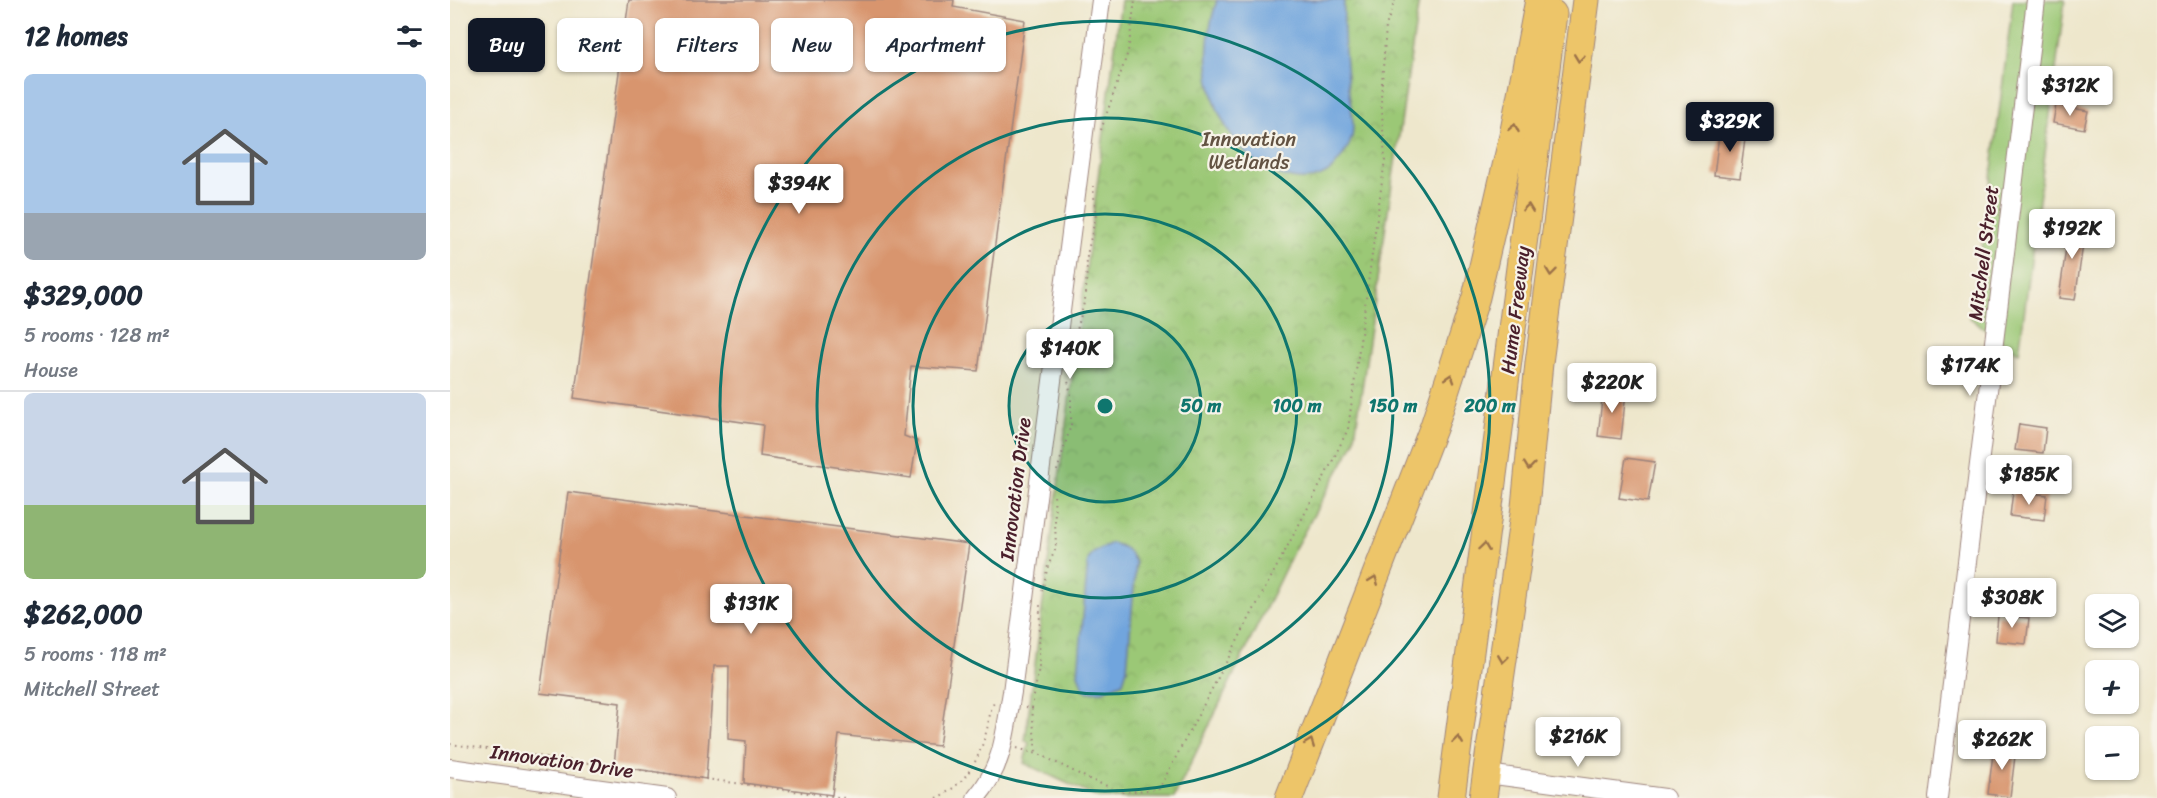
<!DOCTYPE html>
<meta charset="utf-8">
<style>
body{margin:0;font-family:Sriracha,sans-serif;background:#f2f2f3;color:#1f2937;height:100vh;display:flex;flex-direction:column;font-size:22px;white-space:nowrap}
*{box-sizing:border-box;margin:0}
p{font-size:20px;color:#747a83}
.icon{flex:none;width:33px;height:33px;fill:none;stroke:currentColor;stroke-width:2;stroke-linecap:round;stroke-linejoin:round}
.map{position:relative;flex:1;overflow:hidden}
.side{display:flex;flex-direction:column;background:#fff;width:450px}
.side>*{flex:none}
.banner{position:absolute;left:18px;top:18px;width:570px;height:54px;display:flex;gap:12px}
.fabs{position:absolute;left:1635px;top:594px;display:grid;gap:12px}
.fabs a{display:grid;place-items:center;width:54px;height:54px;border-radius:9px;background:#fff;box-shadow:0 2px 4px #0004;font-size:30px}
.price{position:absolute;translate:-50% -51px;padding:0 14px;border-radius:6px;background:#fff;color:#222;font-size:20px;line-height:39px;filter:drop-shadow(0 2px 3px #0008)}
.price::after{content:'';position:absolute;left:50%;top:36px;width:18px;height:14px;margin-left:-9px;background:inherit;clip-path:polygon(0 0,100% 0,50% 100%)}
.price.active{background:#111827;color:#fff}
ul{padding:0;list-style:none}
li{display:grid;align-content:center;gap:12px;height:318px;padding:0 24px}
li+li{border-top:2px solid #e0e1e3}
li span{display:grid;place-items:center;height:186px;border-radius:9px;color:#555}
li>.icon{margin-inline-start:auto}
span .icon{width:108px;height:108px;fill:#fffc;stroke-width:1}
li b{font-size:26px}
h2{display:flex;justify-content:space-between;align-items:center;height:72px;padding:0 24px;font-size:26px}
.pill{padding:0 21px;border-radius:9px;background:#fff;box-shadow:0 2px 4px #0004;font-size:21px;line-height:54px}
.pill.active{background:#111827;color:#fff}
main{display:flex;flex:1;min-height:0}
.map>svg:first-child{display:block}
</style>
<main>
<section class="side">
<h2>12 homes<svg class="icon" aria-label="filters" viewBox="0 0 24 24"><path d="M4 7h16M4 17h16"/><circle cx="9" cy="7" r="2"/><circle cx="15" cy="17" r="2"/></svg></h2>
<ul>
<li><span style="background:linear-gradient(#a9c7e8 75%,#9aa5b1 0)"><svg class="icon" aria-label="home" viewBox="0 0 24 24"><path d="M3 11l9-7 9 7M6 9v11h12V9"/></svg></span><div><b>$329,000</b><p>5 rooms · 128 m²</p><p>House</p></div></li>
<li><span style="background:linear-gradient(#c9d6e8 60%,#8fb573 0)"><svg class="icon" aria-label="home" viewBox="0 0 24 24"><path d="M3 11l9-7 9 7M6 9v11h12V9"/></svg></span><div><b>$262,000</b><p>5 rooms · 118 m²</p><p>Mitchell Street</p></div></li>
</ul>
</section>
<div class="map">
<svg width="1707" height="798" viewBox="0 0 1707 798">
<defs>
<pattern id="park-crowns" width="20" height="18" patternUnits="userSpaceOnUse" patternTransform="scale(1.5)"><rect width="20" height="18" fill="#9bc876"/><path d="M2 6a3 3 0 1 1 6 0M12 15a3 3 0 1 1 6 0" fill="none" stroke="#87ab66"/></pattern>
</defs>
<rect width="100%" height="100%" fill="#f7f3e8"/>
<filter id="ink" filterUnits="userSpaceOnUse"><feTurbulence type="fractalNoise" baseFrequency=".0167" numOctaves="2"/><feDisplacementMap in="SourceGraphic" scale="12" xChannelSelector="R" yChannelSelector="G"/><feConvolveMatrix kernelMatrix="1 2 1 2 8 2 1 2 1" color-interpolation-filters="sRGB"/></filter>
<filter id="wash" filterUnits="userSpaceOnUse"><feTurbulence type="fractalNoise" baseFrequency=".008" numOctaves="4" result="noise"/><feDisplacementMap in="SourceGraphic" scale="24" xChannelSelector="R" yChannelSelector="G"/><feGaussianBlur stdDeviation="1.35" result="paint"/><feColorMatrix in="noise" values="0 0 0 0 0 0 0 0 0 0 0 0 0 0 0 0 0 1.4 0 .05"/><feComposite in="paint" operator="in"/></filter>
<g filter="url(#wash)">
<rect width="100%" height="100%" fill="#eee7cc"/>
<path fill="#9bc876" stroke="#727450" stroke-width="1.5" d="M1563,0H1615L1569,353L1520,318L1534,234Z"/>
<path fill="url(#park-crowns)" stroke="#727450" stroke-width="1.5" d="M671,0H969L904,443L844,550L724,798H648L574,763L579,742L575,741Z"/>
<g fill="#71a5dd" stroke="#5e6284" stroke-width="1.5">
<path d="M767,0H894C893,28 895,59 898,87C900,103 905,120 902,137C899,149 891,159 883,168C862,189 823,177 803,160C786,145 770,121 764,99C754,64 756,34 767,0Z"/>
<path d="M661,543C675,546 680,551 686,563L677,669L673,682L653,691L637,692L633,688L628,674L638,560L643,553Z"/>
</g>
<g id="blocks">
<g fill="#d8956e">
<path d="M179,0H504L503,7L575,20L528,371L461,366L454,436L467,441L461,478L310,456L313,425L124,398Z"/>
<path d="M1606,105L1638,111L1634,129L1603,123Z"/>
<path d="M1270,127L1296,131L1290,178L1264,175Z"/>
<path d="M1617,222L1636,224L1625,300L1609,298L1616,248H1614Z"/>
<path d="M1153,390L1176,392L1171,439L1148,436Z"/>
<path d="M1569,424L1596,428L1593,453L1565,450Z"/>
<path d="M1176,458L1205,462L1198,502L1169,498Z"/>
<path d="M1563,491L1597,495L1594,520L1560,516Z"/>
<path d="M118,492L519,544L489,746L389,735L382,795L294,783L296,741L278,739L279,666H264L256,779L164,766L170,703L90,693Z"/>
<path d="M1548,615L1579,618L1576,644L1546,641Z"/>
<path d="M1544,746L1566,748L1560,797L1538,794Z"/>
</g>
</g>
</g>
<g filter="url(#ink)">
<use href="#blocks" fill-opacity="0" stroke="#9c837c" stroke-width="1.5"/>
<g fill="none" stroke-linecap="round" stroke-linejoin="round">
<defs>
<g id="minor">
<path d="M0,768L217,798"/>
<path d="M1037,774L1215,798"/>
<path d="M526,798C554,765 555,732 562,692L651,0"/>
<path d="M1488,798L1586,0"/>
</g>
<g id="highway">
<path d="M839,798L984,426L1026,297L1063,136L1089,0"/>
<path d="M1001,798L1103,14"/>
<path d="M1033,798L1075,507L1089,363L1136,0"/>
</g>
</defs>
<use href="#minor" stroke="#9c837c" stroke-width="20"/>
<use href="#highway" stroke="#9c837c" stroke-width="29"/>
<g stroke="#9c837c" stroke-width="2" stroke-dasharray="1.5 4.5" stroke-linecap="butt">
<path d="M651,130L678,52L685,0"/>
<path d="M623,346L636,295L637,255L646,215L643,186"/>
<path d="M607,471L621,425V395L618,381"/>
<path d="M592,591L598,566L606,548L604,492"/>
<path d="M576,707L582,708L589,667L590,603"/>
<path d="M582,708L586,753"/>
<path d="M0,744L395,798"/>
<path d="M567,748L591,755L641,780L673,792L709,789L880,466L898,429L935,160L931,97L936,26L945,0"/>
<path d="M486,798C517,784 529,760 537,729C539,721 540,709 544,703"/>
</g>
<use href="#minor" stroke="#fff" stroke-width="18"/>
<use href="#highway" stroke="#edc569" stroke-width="27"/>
</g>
<defs><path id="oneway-chevron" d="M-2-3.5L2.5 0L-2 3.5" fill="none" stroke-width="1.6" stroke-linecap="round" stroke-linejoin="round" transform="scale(1.5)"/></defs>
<g stroke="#9c724a">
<use href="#oneway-chevron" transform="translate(1129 58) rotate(97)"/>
<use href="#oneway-chevron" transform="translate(1064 128) rotate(-79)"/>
<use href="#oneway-chevron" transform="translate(1078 208) rotate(-83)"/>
<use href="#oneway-chevron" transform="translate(1101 272) rotate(97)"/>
<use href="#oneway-chevron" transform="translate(1000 378) rotate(-72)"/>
<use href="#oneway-chevron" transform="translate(1079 466) rotate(96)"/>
<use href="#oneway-chevron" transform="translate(1034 547) rotate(-82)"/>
<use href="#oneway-chevron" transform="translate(924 580) rotate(-69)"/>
<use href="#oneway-chevron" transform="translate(1053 659) rotate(98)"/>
<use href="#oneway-chevron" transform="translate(1008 740) rotate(-82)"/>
<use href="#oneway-chevron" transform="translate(860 743) rotate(-69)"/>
</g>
</g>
<circle cx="655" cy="406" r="96" fill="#0f766e" fill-opacity=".12"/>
<g fill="none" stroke="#0f766e" stroke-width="3">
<circle cx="655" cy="406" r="96"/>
<circle cx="655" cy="406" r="192"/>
<circle cx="655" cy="406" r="288"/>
<circle cx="655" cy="406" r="385"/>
</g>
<g text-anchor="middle" stroke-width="4.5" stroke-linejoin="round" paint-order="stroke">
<g font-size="20" fill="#625242" stroke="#f7f3e8">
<text x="799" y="146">Innovation<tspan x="799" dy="23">Wetlands</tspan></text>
</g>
<g font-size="20" fill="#4a1f2b" stroke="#f7f3e8">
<text transform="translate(1533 253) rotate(-83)" y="7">Mitchell Street</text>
<text transform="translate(1065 310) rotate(-83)" y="7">Hume Freeway</text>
<text transform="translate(565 489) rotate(-83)" y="7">Innovation Drive</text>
<text transform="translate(112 761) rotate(8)" y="7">Innovation Drive</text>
</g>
</g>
<circle cx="655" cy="406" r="9" fill="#0f766e" stroke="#f7f3e8" stroke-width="3"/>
<g font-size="18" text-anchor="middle" font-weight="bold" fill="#0f766e" stroke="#f7f3e8" stroke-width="4.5" stroke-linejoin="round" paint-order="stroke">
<text x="751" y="412">50 m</text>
<text x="847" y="412">100 m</text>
<text x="943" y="412">150 m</text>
<text x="1040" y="412">200 m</text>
</g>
</svg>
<div class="fabs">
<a><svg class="icon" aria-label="layers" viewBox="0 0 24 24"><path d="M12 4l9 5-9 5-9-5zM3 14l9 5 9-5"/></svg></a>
<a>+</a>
<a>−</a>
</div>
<b class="price" style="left:1620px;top:117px">$312K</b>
<b class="price active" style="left:1280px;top:153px">$329K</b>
<b class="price" style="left:349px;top:215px">$394K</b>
<b class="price" style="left:1622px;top:260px">$192K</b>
<b class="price" style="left:620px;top:380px">$140K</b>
<b class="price" style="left:1520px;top:397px">$174K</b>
<b class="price" style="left:1162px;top:414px">$220K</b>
<b class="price" style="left:1579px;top:506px">$185K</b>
<b class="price" style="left:1562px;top:629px">$308K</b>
<b class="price" style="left:301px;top:635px">$131K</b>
<b class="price" style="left:1128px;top:768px">$216K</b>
<b class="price" style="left:1552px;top:771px">$262K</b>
<div class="banner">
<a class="pill active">Buy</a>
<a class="pill">Rent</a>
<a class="pill">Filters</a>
<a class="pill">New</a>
<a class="pill">Apartment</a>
</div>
</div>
</main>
